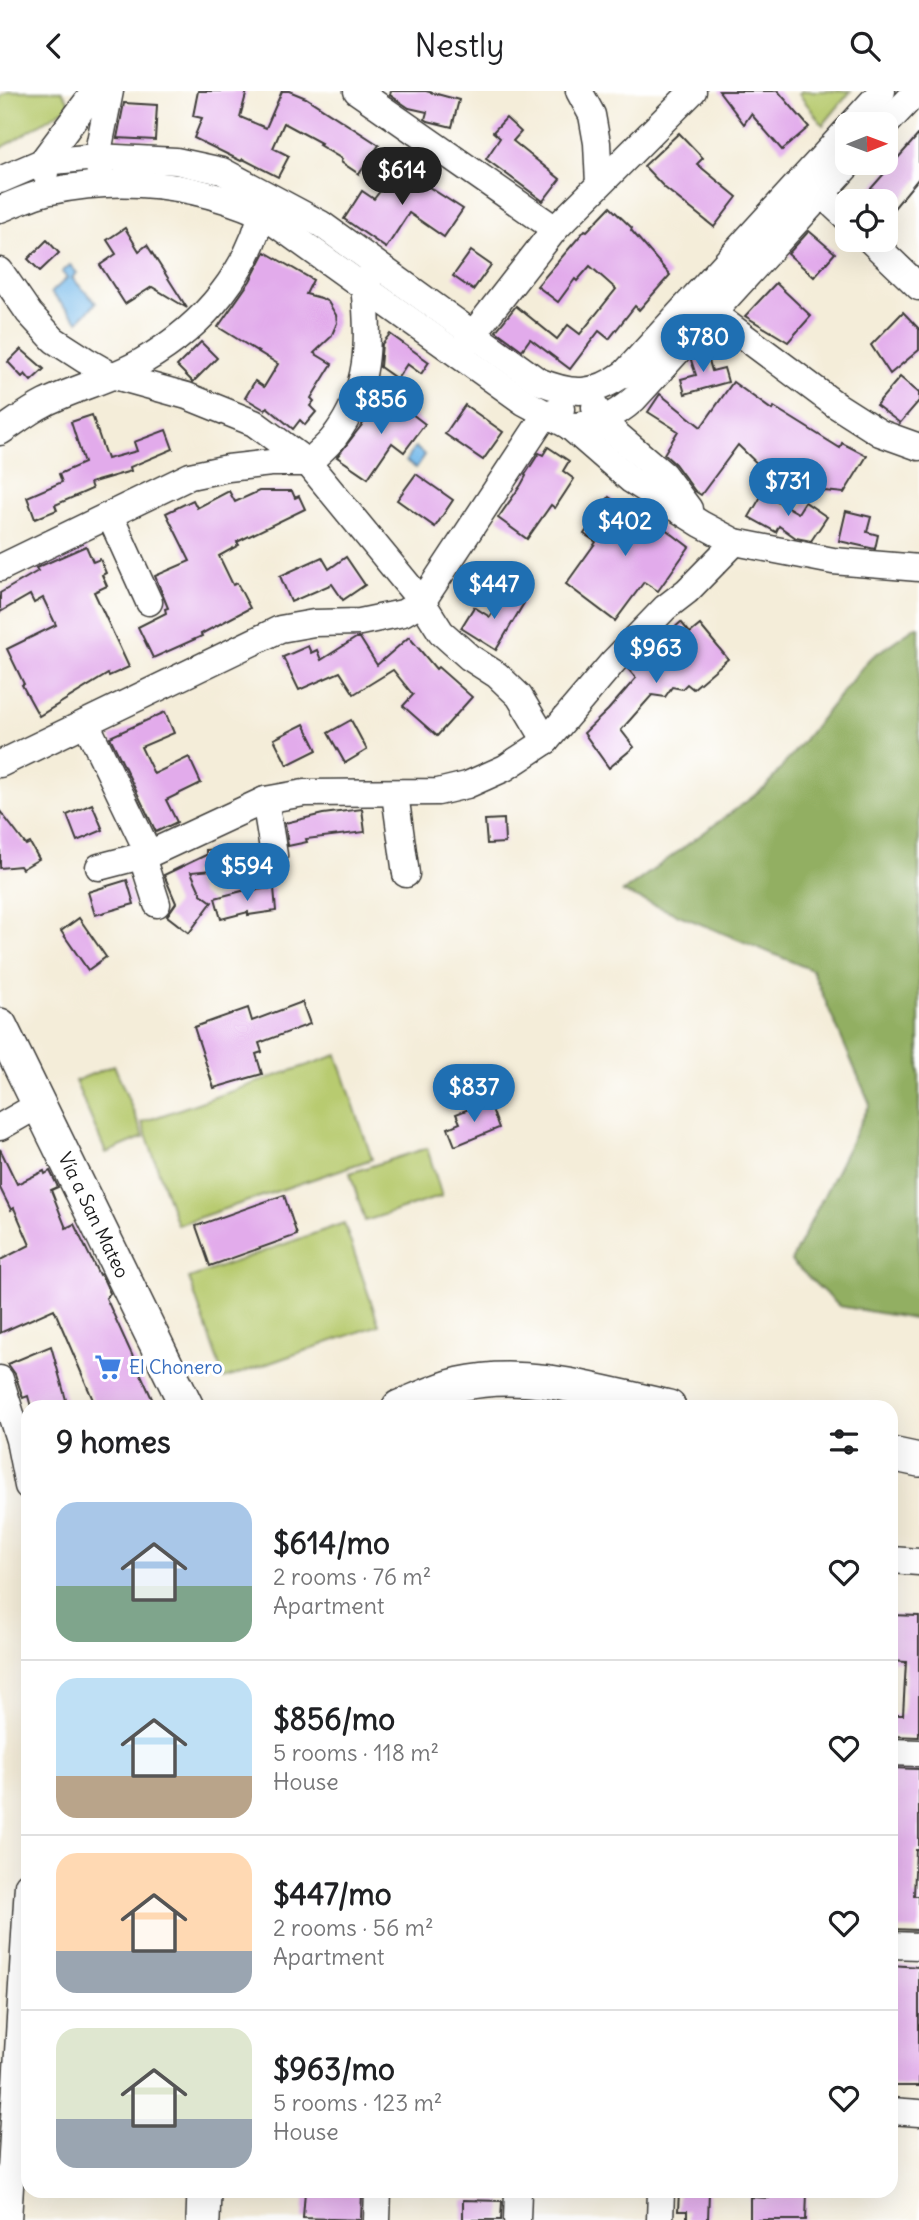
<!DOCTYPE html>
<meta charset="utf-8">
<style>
body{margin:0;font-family:Delius,sans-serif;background:#f6f6f6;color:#202124;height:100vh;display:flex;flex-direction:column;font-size:26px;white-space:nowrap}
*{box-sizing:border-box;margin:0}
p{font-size:23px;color:#757577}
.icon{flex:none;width:38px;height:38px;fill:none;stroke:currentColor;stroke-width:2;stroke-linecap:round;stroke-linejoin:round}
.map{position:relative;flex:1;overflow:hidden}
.sheet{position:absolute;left:21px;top:1309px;width:877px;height:798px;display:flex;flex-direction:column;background:#fff;border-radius:21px;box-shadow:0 7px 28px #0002}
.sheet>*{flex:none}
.needle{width:46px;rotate:89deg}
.tools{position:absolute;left:835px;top:21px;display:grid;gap:14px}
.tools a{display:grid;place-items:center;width:63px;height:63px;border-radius:14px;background:#fff;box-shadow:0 7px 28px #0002;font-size:35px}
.price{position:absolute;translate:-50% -60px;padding:0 16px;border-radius:24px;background:#1f6fb2;color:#fff;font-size:23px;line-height:46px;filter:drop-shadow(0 2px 4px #0008)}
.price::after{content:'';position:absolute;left:50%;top:42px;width:21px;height:16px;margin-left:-10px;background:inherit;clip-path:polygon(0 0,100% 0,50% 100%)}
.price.on{background:#222;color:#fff}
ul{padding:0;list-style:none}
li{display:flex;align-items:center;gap:21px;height:175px;padding:0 35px}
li+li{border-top:2px solid #e0e0e0}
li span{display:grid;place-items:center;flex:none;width:196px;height:140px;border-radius:21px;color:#555}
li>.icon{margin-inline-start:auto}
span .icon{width:84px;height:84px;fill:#fffc;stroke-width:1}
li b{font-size:30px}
h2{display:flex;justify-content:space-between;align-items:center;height:84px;padding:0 35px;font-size:30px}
header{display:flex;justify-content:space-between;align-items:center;height:91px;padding:0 35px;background:#fff;font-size:32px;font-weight:600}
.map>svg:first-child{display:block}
</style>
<header><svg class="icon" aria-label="back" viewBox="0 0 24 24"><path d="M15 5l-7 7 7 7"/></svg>Nestly<svg class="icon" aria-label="search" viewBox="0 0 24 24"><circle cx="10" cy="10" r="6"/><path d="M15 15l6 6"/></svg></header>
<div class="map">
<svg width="919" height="2129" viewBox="0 0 919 2129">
<rect width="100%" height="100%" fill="#fff"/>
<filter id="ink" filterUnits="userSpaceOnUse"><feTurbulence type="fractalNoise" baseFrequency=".0143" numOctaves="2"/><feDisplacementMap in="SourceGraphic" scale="14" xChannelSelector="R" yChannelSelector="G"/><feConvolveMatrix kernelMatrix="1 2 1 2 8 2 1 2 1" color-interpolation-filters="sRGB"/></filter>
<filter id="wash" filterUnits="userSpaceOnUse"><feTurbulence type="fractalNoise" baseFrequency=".00686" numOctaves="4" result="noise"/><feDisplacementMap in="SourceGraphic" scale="28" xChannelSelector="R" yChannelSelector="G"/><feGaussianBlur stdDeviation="1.57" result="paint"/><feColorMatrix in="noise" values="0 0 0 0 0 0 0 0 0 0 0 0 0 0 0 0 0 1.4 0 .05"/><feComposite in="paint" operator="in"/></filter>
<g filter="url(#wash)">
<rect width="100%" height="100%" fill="#f4edd9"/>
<g fill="#b8cb6f" stroke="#6a7446" stroke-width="2">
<path d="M9,0H62L71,14L0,58V6Z"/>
<path d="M802,0H851L823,34L799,3Z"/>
<path d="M337,964L372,1068L177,1134L142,1031Z"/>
<path d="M114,974L144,1046L106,1062L75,990Z"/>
<path d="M427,1057L442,1105L365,1130L350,1082Z"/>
<path d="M344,1132L379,1234L224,1288L189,1187Z"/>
</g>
<path fill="#92af62" stroke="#57663f" stroke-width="2" d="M915,536H919V1229L839,1215L791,1170L870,1013L812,879L623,801L766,696L869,568Z"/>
<g fill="#74b9ea" stroke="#486a83" stroke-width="2">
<path d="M70,174L77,182L72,187L96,212L78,230L51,202L67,187L62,181Z"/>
<path d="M415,356L425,364L416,377L406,370Z"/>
</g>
<g id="blocks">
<g fill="#e2abeb">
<path d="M198,0H247L240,26L266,37L282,0H289L306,7L379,54L359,83L341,71L342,68L319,54L321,52L284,32L273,57L289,65L278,86L243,68L241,70L194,47L202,27L193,25Z"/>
<path d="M391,0H426L459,9L452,36L428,30L425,28L427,21L409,17L390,4Z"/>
<path d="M719,0H778L809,36L782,59L751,23L744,33Z"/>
<path d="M124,12L157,14L155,49L117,47Z"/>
<path d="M506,27L521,41L513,50L560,88L543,110L486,68L500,47L493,41Z"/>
<path d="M679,42L703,67L697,73L737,106L714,136L665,97L644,75Z"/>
<path d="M919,43V87L886,127V110H860Z"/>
<path d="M404,69L433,91L429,96L463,118L444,146L409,122L386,157L344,128L362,100L374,108Z"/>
<path d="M610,116L632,137L631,139L670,184L639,219L635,215L609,248L599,240L570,278L530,248L522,259L496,240L516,215L557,248L568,234L580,243L616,198L590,175L577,190L575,188L558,211L537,195L585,139L587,140Z"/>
<path d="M125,137L139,160L147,154L187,217L152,196L125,213L100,174L116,163L107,149Z"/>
<path d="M809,140L835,162L814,186L788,163Z"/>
<path d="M47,149L59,162L40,180L28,168Z"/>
<path d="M471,160L491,174L473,199L453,185Z"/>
<path d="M265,161L313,189L306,203L321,207L328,211L336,224L337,232L331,246L314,262L332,273L311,307L314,310L310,315L316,321L305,334L300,329L293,338L267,316L265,319L245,307L255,290L264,296L278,273L218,236L250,190Z"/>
<path d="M776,192L811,225L788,251L745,225Z"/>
<path d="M903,221L919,238V259L890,283L871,254Z"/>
<path d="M390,243L429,271L421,283L407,273L397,288L380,276L382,253Z"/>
<path d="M201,251L217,267L193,291L177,275Z"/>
<path d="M704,255H705L712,280L724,277L728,291L685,303L681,288L696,284L691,269Z"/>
<path d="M21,258L44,278L31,290L25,283L22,286L8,271Z"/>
<path d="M900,286L919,302V310L900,332L876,314Z"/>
<path d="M733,291L772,319L774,316L840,357L842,352L867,365L844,402L814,399L776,375L769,384L738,354L701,404L695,400L675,373L664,363L678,340L648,321L660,303L701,336Z"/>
<path d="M386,303L425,333L404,361L392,352L368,387L337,366Z"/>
<path d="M465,314L503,341L483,369L445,343Z"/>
<path d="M92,324L107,368L137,360L134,351L166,339L173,358L130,376L131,380L90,392L92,398L55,414L57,419L35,428L27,406L62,391L59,383L84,372L71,331Z"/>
<path d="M548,356L569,370L563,380L574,388L555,417L551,414L527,448L498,427L521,394L526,385L525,384L539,362L543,364Z"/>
<path d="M416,383L453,409L435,436L397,409Z"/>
<path d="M229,400L235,411L259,400H292L295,407L299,405L305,418L237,451L239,454L219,465L233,494L237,492L250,517L201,543L202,545L153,567L138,536L166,522L165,518L168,517L155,485L190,470L166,422L193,409L197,417Z"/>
<path d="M763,402L798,422L805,411L827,426L811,450L796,447L779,435L776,441L749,426Z"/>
<path d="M609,406L635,424L639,418L689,456L658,500L644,491L615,530L566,493L596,451L584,443Z"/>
<path d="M846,420L871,426L867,441L878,444L875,458L839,450Z"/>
<path d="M86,455L93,471L100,468L106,482L102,484L107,495L94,501L129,576L109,585L108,583L39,625L22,594L24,593L7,558L56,534L43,507L34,512L30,504L0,521V502L38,480L36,477Z"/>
<path d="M322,466L329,478L346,466L365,494L343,509L332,493L291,511L280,485Z"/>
<path d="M506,501L524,512L496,559L461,537L474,516L490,526Z"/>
<path d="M681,531L690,542L700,534L728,568L693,598L687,593L682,598L672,596L665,606L652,604L621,639L634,656L609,677L584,642L608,619L636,587L628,578L643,563L648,567L668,548L665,545Z"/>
<path d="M409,546L436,578L438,576L472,606L437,645L403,615L413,604L393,579L354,603L340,581L299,599L283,566L308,555L311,562L317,559L321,569L356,547H360L377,574Z"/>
<path d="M165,621L174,642L141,656L154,683L189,666L201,692L166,709L177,731L156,741L110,646Z"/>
<path d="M351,629L367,659L345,672L328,642Z"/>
<path d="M304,633L317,659L287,674L274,648Z"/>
<path d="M92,713L103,739L77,750L67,724Z"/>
<path d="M362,718L365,741L306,748L307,751L288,755L285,732L323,723Z"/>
<path d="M0,720L26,754L30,752L39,768L22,778L20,775L0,777Z"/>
<path d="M504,728L505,752L487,753L485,729Z"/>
<path d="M231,757L232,777L191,781L201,803L212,811L189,842L167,825L176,812L164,784L206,764V759Z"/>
<path d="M127,789L134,813L95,824L88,801Z"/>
<path d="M274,797L276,820L248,824V821L221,828L215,807L242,800Z"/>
<path d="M79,827L106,866L88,879L61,840Z"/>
<path d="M302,911L310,933L259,952L262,961L256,963L262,983L214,997L194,936L248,917L252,930Z"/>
<path d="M489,1010L499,1037L455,1055L448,1037L460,1032L456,1023Z"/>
<path d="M0,1058L17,1093L44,1080L45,1083L50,1080L58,1096L51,1099L66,1137L74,1133L99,1184L101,1183L110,1202L106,1207L154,1312L143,1316H96L54,1218L0,1242V1169L30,1154L14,1117L11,1119L0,1097Z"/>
<path d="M284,1104L297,1144L210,1175L196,1135Z"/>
<path d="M51,1255L68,1316H31L28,1305L23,1307L15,1283L8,1273Z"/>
<path d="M891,1524L919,1525V1646L891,1645V1624H903L906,1571L891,1570Z"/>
<path d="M891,1677L919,1678V1759H916L914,1805H919V1839L891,1838Z"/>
<path d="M891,1874L919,1876V1995H891Z"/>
<path d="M305,2100H362L361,2129L303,2127Z"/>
<path d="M679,2100H709L708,2129H687V2120H678Z"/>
<path d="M769,2100L807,2101L806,2129H750V2106L769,2107Z"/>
<path d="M463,2109L502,2110L501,2129H463Z"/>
</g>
</g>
</g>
<g filter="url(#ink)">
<use href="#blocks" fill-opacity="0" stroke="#3c3b38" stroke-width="2"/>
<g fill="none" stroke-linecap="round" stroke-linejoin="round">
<defs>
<g id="minor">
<path d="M357,0L555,138"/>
<path d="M579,0L592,24L597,52L599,93"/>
<path d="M852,33L882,0"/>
<path d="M886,33L917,0"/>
<path d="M100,81L97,66L110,0"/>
<path d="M45,82L42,71L95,0"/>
<path d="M0,89L42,71L97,66L176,70L222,80L321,133L538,290C573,304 593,305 625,282L847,39"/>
<path d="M810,92L847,127"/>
<path d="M0,118C16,112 34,103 51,100C123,85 195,93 262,123L524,311L569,335L631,389L701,433L735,451L833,470L919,477"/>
<path d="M870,149L919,196"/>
<path d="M0,180L29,222L54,249L85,269L111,284L187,305L254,332L308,372L422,511L441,541L469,566L497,584L519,605L546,650"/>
<path d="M699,212L836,314L880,342L919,356"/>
<path d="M463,256L555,138L693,0"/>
<path d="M595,316L600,329L663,383L689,418"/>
<path d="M569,335C595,335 615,325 634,308L850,72"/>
<path d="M0,341C15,331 29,320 45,312C77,296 113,288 143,270C205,234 251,179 265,109"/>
<path d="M110,425L149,511"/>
<path d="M0,477L190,385L228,377L271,372H308C317,363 328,355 335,345C370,298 370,250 364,195L370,185"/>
<path d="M86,632L149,763L265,709L304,702L438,701L467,694L505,677L546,650L613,571L665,517L687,500L735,451"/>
<path d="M0,673L280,538L314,532L360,531L403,522L422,511L546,323L561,318"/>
<path d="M395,703L406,783"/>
<path d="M265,709L274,764"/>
<path d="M142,766L157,813"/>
<path d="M99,776L149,763"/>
<path d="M0,1036L40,1013"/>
<path d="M0,1288L19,1349L28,1395"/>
<path d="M891,1469L919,1471"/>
<path d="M891,1661L919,1662"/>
<path d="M891,1854L919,1855"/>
<path d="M891,2020L919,2022"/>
<path d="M8,2129L28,1794"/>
<path d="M377,2129L378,2100"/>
<path d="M517,2129L518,2100"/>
<path d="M660,2129L661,2100"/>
</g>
<g id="major">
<path d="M0,934L187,1316"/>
<path d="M399,1316C419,1308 439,1298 460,1293C528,1277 602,1302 669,1316"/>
<path d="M891,1363L919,1369"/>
<path d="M203,2129L204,2100"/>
</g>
</defs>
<use href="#minor" stroke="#3c3b38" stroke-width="29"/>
<use href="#major" stroke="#3c3b38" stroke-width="36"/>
<use href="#minor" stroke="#fff" stroke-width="26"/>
<use href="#major" stroke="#fff" stroke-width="33"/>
</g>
</g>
<defs>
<symbol id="supermarket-bare" viewBox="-9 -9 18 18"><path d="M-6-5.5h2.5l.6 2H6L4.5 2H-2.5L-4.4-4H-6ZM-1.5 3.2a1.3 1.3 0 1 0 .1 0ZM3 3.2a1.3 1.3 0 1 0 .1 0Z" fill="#3f7fe0" stroke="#fff" stroke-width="2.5" paint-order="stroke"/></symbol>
</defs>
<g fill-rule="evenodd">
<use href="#supermarket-bare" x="89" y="1257" width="38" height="38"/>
</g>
<g text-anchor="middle" stroke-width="6" stroke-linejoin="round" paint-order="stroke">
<g font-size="19" fill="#1c1c1c" stroke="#fff">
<text transform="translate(94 1124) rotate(64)" y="7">Vía a San Mateo</text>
</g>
<g font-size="19" fill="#366cbe" stroke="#fff" text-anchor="start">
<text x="129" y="1283">El Chonero</text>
</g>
</g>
</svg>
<div class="tools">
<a><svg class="needle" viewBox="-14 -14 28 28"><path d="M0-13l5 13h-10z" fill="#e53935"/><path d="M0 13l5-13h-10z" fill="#757577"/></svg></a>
<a><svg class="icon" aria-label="locate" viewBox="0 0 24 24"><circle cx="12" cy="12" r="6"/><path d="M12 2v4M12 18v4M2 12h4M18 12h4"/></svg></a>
</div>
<b class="price on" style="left:402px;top:116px">$614</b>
<b class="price" style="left:703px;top:283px">$780</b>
<b class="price" style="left:381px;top:345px">$856</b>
<b class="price" style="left:788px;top:427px">$731</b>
<b class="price" style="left:625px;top:467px">$402</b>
<b class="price" style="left:494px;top:530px">$447</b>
<b class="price" style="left:656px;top:594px">$963</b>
<b class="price" style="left:247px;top:812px">$594</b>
<b class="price" style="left:474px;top:1033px">$837</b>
<section class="sheet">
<h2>9 homes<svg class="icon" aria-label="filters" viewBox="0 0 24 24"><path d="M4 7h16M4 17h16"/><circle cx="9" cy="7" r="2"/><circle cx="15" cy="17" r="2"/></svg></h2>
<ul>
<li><span style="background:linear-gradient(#a9c7e8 60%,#7fa58c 0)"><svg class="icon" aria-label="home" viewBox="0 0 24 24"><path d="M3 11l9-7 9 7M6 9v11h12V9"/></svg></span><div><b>$614/mo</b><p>2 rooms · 76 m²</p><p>Apartment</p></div><svg class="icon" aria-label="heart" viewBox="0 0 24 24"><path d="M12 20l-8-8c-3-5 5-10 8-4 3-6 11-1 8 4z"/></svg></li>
<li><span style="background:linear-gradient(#bfe0f5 70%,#b9a48a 0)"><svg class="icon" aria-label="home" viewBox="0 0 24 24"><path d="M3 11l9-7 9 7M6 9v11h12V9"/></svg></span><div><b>$856/mo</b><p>5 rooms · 118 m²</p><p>House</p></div><svg class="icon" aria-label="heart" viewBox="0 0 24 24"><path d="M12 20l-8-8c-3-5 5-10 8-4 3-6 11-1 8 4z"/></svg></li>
<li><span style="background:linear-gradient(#ffd9b3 70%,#9aa5b1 0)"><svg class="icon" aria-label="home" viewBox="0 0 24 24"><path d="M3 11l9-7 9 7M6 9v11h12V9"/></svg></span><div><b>$447/mo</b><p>2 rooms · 56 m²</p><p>Apartment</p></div><svg class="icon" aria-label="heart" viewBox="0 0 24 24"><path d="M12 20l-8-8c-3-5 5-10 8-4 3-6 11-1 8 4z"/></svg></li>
<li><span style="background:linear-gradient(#dfe7d0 65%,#9aa5b1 0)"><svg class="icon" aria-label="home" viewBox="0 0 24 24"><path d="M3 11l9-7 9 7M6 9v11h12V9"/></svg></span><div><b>$963/mo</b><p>5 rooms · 123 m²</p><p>House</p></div><svg class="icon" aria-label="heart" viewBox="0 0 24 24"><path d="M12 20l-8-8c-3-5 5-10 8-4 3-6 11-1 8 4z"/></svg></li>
</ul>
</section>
</div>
